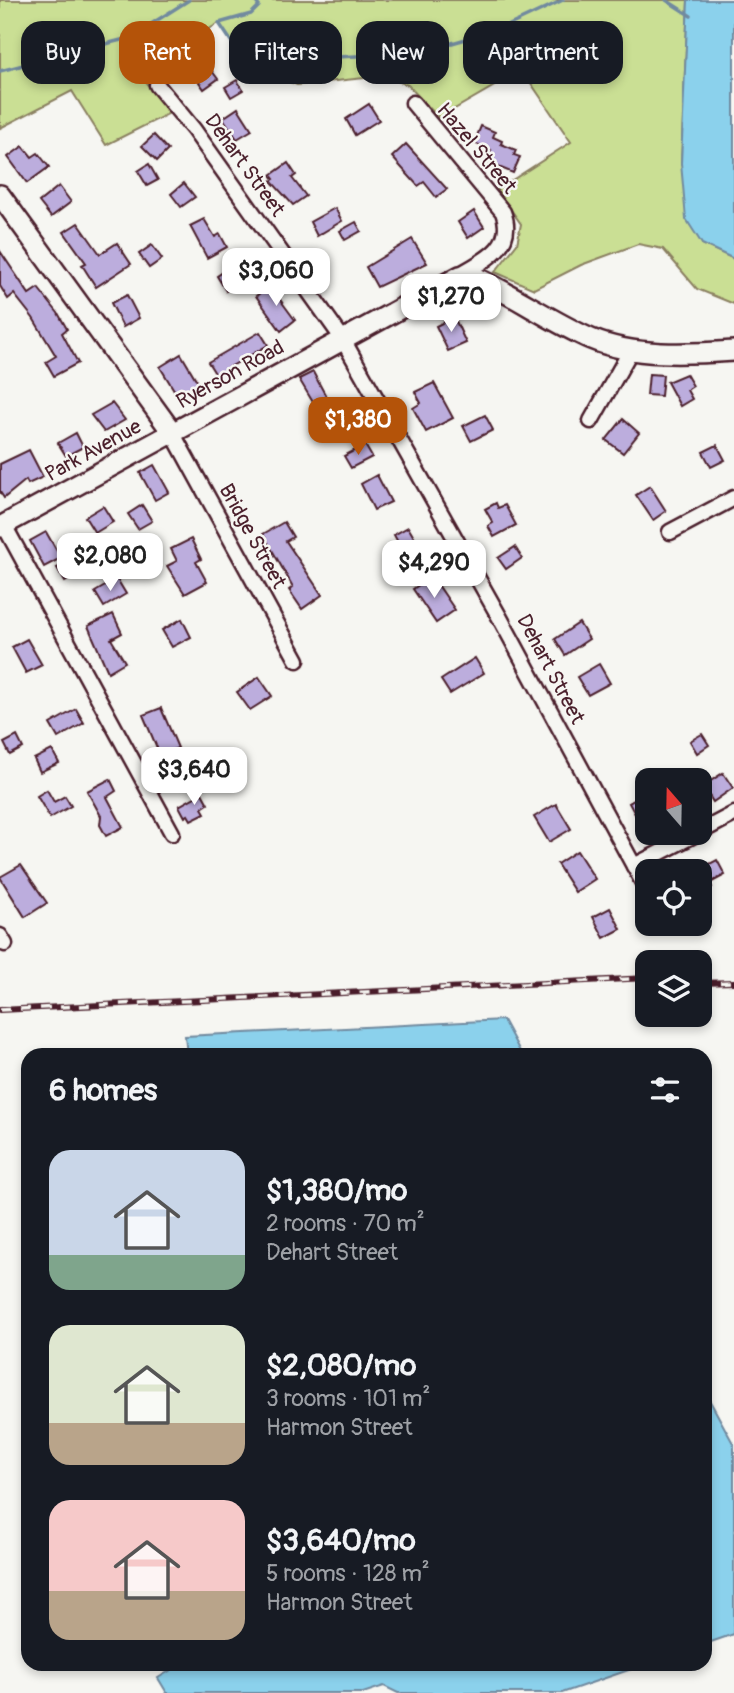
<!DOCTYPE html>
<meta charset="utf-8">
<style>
body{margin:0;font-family:Pangolin,sans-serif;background:#20242c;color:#f1f3f6;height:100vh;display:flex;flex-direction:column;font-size:26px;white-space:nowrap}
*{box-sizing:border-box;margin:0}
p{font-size:23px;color:#9ea1a6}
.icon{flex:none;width:38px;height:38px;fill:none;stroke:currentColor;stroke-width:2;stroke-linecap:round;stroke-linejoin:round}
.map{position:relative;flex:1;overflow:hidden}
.panel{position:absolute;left:21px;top:1048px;width:691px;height:623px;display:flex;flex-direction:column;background:#171b24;border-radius:21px;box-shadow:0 4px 10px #0003}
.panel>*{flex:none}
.banner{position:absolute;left:21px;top:21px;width:693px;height:63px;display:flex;gap:14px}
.needle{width:46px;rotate:340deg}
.buttons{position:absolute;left:635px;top:768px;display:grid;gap:14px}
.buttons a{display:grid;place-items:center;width:77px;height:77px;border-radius:14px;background:#171b24;box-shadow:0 4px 10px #0003;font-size:35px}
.price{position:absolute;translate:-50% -60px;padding:0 16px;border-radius:14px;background:#fff;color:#222;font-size:23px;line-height:46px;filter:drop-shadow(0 2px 4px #0008)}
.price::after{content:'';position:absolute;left:50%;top:42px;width:21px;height:16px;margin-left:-10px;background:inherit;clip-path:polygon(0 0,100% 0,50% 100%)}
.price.active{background:#b45309;color:#fff}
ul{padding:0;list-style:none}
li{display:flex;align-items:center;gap:21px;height:175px;padding:0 28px}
li span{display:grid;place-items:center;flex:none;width:196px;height:140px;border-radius:21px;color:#555}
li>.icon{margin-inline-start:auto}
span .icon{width:84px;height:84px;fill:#fffc;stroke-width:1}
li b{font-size:30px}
h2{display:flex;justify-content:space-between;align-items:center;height:84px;padding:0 28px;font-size:30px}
.chip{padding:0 24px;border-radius:21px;background:#171b24;box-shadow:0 4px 10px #0003;font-size:24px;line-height:63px}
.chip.active{background:#b45309;color:#fff}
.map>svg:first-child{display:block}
</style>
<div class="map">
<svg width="734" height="1693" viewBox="0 0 734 1693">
<rect width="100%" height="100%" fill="#f6f6f2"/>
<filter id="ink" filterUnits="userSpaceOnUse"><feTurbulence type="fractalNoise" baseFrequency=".0143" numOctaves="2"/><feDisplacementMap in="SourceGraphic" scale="14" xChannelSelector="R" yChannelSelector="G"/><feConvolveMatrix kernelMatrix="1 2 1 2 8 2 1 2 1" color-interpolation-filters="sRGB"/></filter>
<g filter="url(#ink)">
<path fill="#cadf94" stroke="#8a7f60" stroke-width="2" d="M0,0H688L681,163L702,244L734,259V304L697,289L663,249L638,244L581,265L534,289L495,272L517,244L521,224L497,190L571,142L522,70L439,118L408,85L384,76L297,85L261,71L237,50L219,23L154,63L161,74L147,84L170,113L106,145L72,91L0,128Z"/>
<g fill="#8bd1ec" stroke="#718a9f" stroke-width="2">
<path d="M688,0H734V259L702,244L686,219L681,163Z"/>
<path d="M503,1020L522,1055H187L185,1036Z"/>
<path d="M705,1392L734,1445V1634L705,1644Z"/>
<path d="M181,1664H646L562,1693H398L384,1686L363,1693H167L158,1678Z"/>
</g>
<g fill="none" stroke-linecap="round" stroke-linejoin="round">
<g stroke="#718a9f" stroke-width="3.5">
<path d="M254,0L259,6L251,14L219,23L237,50L261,71L336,57L417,53L501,29L563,0"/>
<path d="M666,0L691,16"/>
<path d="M0,71L129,38L189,0"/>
</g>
</g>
<g fill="#bcaddd" stroke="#4a1f2b" stroke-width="2">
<path d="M203,59L218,79L204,89L189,68Z"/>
<path d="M237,80L243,90L231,97L225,87Z"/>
<path d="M369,104L379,120L355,135L346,119Z"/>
<path d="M238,108L252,130L237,139L223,118Z"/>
<path d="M481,126L495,132L493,137L502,141L501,144L516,150L514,155L520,157L513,173L486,162L491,150L474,143Z"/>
<path d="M154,135L168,150L157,161L142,146Z"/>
<path d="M406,144L447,189L436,197L424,182L418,186L392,157Z"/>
<path d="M23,146L32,157L38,153L49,167L27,183L8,157Z"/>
<path d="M288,163L296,175L292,178L306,196L293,205L271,181L274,179L271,175Z"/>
<path d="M149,164L158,180L147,186L138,171Z"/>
<path d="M184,183L195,197L181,207L171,194Z"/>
<path d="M59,186L71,202L51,217L39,202Z"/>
<path d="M335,208L342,221L317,236L310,222Z"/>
<path d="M474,211L484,227L468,238L458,222Z"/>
<path d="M204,219L215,237L220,234L227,247L207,258L190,226Z"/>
<path d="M356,222L361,231L345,240L340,231Z"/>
<path d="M78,223L100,254L117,243L131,264L96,287L82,265L86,263L64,232Z"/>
<path d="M412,239L427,263L377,287L366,267Z"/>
<path d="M152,245L162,259L149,268L139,254Z"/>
<path d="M0,251L29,294L38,288L58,313L67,329L62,333L78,363L54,376L46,362L56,356L33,318L14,294L8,299L0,286Z"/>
<path d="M241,260L249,272L232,282L234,285L226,291L217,276Z"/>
<path d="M270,286L295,320L281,331L256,296Z"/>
<path d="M127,295L139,318L123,327L111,303Z"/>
<path d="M454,317L466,343L448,351L436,326Z"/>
<path d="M260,332L268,345L216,375L208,362Z"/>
<path d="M181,354L200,386L179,398L160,367Z"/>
<path d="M313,372L335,413L323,419L299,379Z"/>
<path d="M649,374L663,375L661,396L647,395Z"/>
<path d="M686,374L693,386L687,390L692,399L680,406L667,382Z"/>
<path d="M434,383L453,418L426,432L413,408L421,403L415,392Z"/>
<path d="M112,403L125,420L104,432L91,415Z"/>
<path d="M485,415L493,430L471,441L463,426Z"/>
<path d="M623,419L639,433L623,453L606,440Z"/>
<path d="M76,433L83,447L66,456L58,443Z"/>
<path d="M365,445L372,457L351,468L344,456Z"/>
<path d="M717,445L725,460L711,467L703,452Z"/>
<path d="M29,450L43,477L28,484L26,480L4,498L0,492V464Z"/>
<path d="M154,465L169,492L155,500L140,473Z"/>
<path d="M377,475L391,502L374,510L361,484Z"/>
<path d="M650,486L666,511L653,520L636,495Z"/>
<path d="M496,503L498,508L505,505L516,525L494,537L488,526L493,523L485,509Z"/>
<path d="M142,505L152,521L138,529L128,514Z"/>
<path d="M103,506L113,522L95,533L85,517Z"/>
<path d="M284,522L293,537L286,541L322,595L302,609L289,590L293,587L263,534Z"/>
<path d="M408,527L421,549L406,557L394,535Z"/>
<path d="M46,532L61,558L44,567L30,541Z"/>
<path d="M191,539L201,559L196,562L207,582L185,594L167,566L177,561L171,549Z"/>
<path d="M515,547L522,558L506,569L498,558Z"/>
<path d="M75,558L80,569L76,571L78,575L65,582L57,568Z"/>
<path d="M432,576L455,610L436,623L413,589Z"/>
<path d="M117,579L126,594L104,607L95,592Z"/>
<path d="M113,614L122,633L111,639L125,662L108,672L88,626Z"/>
<path d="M182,619L191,637L172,647L162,630Z"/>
<path d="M579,623L589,639L565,655L555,639Z"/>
<path d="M27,639L42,665L26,673L12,647Z"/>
<path d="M475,658L484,673L450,694L441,680Z"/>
<path d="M599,664L610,683L588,695L577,677Z"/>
<path d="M259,677L272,696L250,710L237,692Z"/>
<path d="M161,708L178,748L160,755L143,715Z"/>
<path d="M76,709L84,723L58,738L50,724Z"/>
<path d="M702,734L709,745L697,753L690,741Z"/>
<path d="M17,736L23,748L10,755L4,743Z"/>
<path d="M52,750L59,763L40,772L34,759Z"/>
<path d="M723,773L733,788L713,802L703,786Z"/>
<path d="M110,779L116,791L107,797L123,827L106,836L100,825L101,816L87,791Z"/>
<path d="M47,790L54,802L65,796L71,806L50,818L37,796Z"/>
<path d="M648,792V810L636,816L629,803Z"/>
<path d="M202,793L208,804L202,808L205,813L191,820L188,815L185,817L179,806Z"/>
<path d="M556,804L571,829L549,842L534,817Z"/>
<path d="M577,851L595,879L575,892L557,864Z"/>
<path d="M717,860L725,875L710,883L712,887L700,894V865L702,868Z"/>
<path d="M21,865L47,903L25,917L0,877Z"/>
<path d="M610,908L621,929L604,938L593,917Z"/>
</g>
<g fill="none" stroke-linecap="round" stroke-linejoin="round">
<defs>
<g id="street">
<path d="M157,85L194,130L342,338L500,618L648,892"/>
<path d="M413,103L503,212C517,248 481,262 455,277"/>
<path d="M591,421L631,350"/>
<path d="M172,432L297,660"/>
<path d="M4,525L172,833"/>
<path d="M670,532L734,498"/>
<path d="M700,832L734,814"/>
<path d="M634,866L698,833"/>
<path d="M0,936L5,944"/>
</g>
<g id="secondary">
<path d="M0,195L172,432"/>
<path d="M0,527L460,276L477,278C516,296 552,322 591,339C634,357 688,354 734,351"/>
</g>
</defs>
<use href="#street" stroke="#4a1f2b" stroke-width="19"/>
<use href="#secondary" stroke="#4a1f2b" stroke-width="24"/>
<use href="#street" stroke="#f6f6f2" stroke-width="14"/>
<use href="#secondary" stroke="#f6f6f2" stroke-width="19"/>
<defs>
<g id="rail">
<path d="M700,983L734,982"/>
<path d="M0,1010L648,978"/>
</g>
</defs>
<use href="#rail" stroke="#4a1f2b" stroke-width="6"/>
<use href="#rail" stroke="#f6f6f2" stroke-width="3.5" stroke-dasharray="10" stroke-linecap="butt"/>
</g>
</g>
<g text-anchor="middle" stroke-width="5" stroke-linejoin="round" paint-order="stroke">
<g font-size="21" fill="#4a1f2b" stroke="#f6f6f2">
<text transform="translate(477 148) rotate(50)" y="7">Hazel Street</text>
<text transform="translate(245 165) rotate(54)" y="7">Dehart Street</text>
<text transform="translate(230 374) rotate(-29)" y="7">Ryerson Road</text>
<text transform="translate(93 450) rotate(-29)" y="7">Park Avenue</text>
<text transform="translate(253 536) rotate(61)" y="7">Bridge Street</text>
<text transform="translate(551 669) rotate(62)" y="7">Dehart Street</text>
</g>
</g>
</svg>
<div class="buttons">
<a><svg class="needle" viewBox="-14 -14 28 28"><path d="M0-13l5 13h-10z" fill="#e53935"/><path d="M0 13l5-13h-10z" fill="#9ea1a6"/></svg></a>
<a><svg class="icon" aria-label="locate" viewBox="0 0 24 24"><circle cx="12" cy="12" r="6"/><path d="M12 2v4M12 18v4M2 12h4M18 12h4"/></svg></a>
<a><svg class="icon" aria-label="layers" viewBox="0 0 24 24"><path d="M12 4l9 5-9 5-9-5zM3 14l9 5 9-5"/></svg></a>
</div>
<b class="price" style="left:276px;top:308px">$3,060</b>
<b class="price" style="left:451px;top:334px">$1,270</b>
<b class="price active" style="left:358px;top:457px">$1,380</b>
<b class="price" style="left:110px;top:593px">$2,080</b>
<b class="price" style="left:434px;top:600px">$4,290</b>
<b class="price" style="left:194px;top:807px">$3,640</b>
<div class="banner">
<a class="chip">Buy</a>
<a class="chip active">Rent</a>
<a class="chip">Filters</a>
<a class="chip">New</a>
<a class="chip">Apartment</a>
</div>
<section class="panel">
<h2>6 homes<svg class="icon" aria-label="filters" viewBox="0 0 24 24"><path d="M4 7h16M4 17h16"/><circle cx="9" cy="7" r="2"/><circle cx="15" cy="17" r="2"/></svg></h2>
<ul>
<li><span style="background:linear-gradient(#c9d6e8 75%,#7fa58c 0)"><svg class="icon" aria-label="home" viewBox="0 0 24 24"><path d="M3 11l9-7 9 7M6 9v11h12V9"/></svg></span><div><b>$1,380/mo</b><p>2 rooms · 70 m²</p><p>Dehart Street</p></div></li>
<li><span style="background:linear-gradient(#dfe7d0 70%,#b9a48a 0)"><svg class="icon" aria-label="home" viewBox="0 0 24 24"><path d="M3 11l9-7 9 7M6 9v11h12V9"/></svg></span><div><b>$2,080/mo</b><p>3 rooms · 101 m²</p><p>Harmon Street</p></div></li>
<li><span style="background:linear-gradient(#f6c9c9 65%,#b9a48a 0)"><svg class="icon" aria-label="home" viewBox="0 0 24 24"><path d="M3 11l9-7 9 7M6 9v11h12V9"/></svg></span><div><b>$3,640/mo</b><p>5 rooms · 128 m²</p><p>Harmon Street</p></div></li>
</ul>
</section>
</div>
